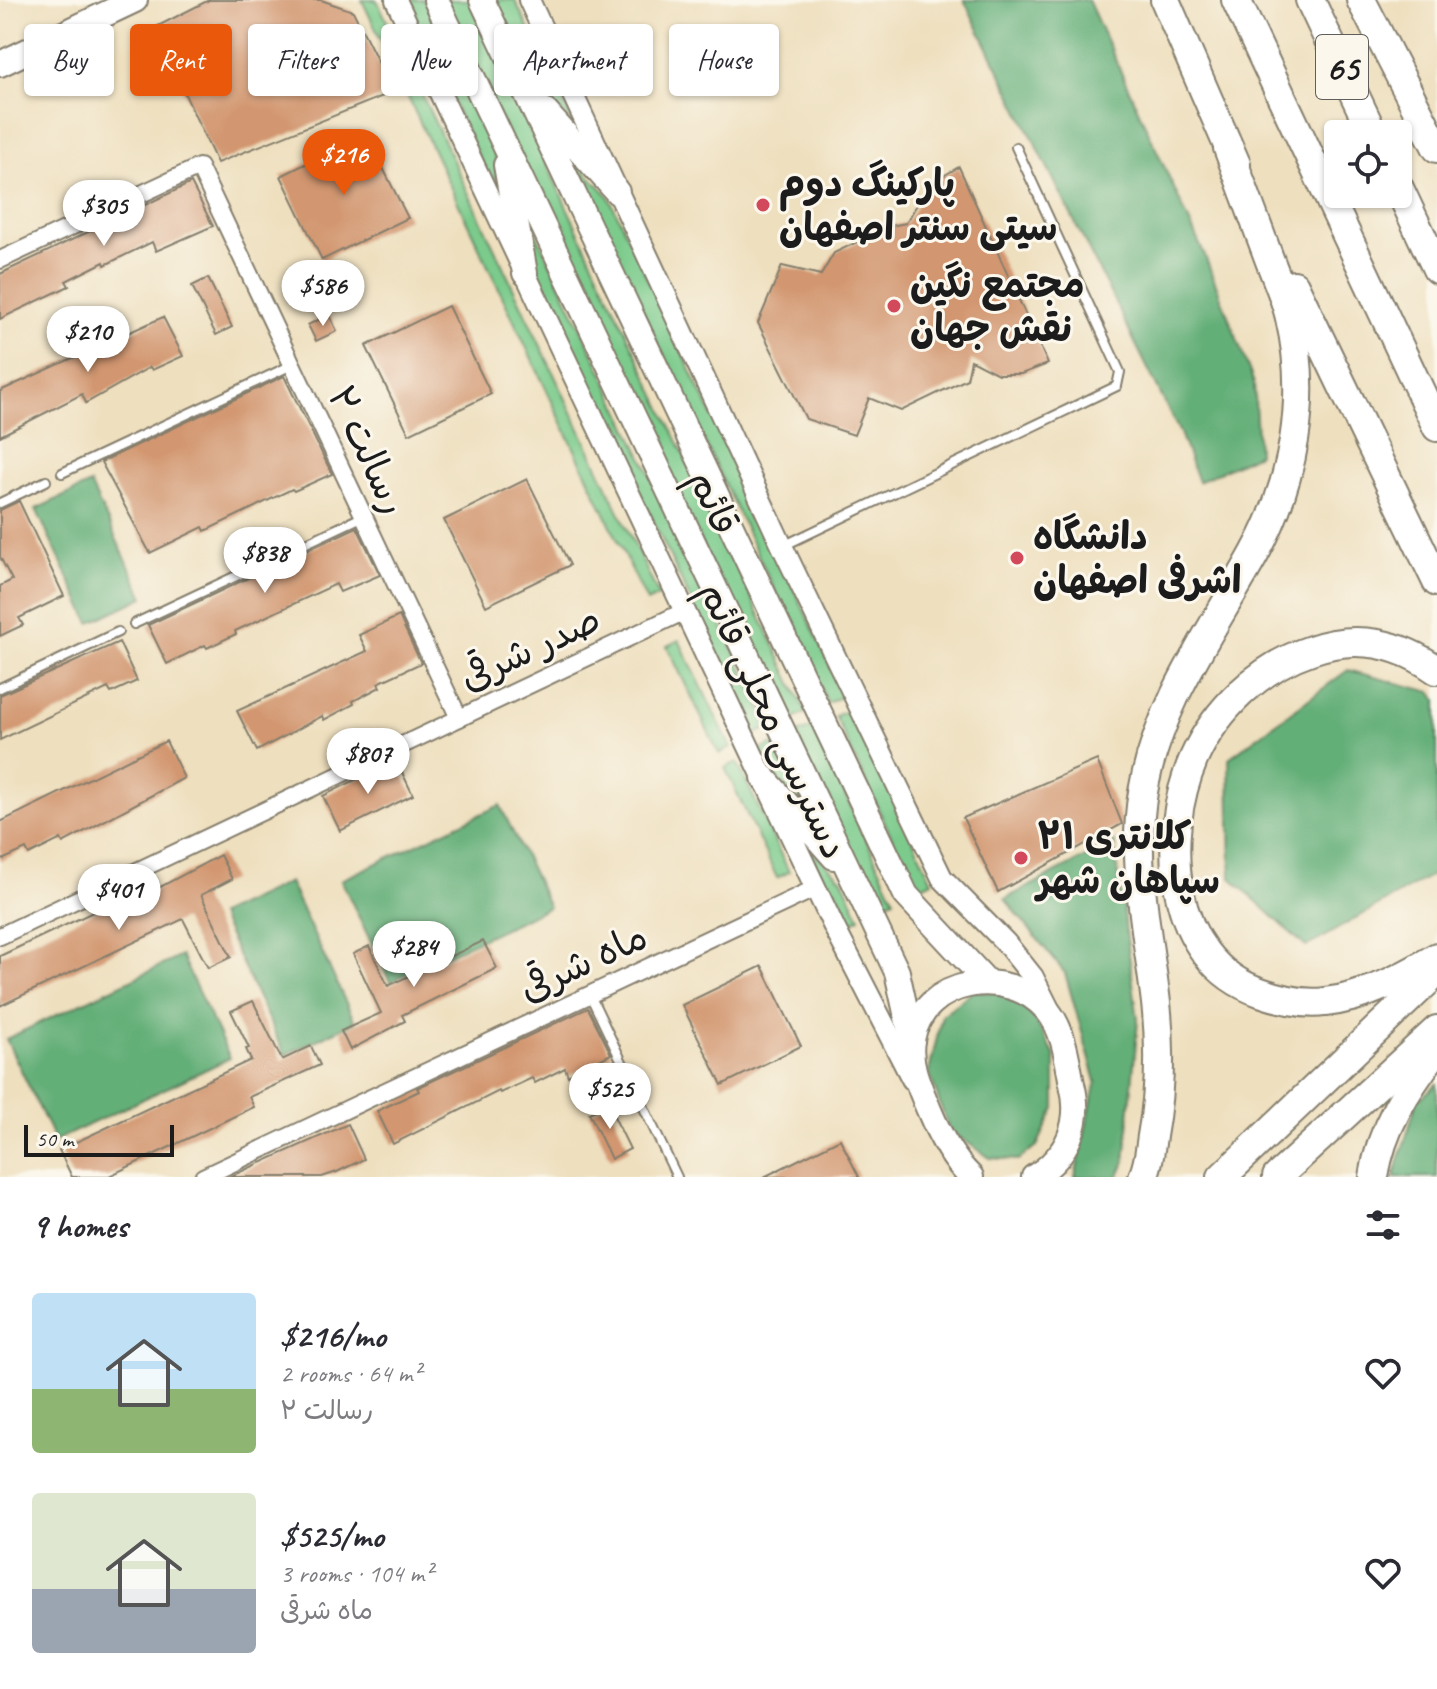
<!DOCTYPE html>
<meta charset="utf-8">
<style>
body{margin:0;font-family:Caveat,"Playpen Sans Arabic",sans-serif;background:#f2f2f3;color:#2b2b33;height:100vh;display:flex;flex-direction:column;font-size:30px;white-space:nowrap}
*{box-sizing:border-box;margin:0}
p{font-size:26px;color:#7c7c81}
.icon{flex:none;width:44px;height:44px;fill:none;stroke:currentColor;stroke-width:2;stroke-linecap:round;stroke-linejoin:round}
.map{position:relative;height:1177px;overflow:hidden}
.side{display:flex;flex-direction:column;background:#fff;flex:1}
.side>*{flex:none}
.guide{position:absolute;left:24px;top:24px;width:800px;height:72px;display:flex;gap:16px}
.buttons{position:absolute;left:1324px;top:120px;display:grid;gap:16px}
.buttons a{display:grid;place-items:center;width:88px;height:88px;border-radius:8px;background:#fff;box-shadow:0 2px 6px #0004;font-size:40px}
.scale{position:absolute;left:24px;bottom:20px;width:150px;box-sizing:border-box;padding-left:8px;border:4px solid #1c1c1c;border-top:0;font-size:22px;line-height:28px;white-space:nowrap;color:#1c1c1c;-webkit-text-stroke:6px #fbf7ec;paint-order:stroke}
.price{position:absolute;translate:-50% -68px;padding:0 18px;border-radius:28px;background:#fff;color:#222;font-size:26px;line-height:52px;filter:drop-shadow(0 2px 4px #0008)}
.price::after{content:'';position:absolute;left:50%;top:48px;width:24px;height:18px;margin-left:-12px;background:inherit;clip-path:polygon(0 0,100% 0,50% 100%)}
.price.selected{background:#ea580c;color:#fff}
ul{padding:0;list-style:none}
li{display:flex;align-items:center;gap:24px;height:200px;padding:0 32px}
li span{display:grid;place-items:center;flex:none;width:224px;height:160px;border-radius:8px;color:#555}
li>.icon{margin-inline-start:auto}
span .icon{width:96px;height:96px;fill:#fffc;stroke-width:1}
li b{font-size:34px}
h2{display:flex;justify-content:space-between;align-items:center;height:96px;padding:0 32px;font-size:34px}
.tag{padding:0 28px;border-radius:8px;background:#fff;box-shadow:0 2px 6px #0004;font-size:28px;line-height:72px}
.tag.selected{background:#ea580c;color:#fff}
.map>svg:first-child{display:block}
</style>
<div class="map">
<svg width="1437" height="1177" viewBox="0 0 1437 1177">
<rect width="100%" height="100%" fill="#fbf7ec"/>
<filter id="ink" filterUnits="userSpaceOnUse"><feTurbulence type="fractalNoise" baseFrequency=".0125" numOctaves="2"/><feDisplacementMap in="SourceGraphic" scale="16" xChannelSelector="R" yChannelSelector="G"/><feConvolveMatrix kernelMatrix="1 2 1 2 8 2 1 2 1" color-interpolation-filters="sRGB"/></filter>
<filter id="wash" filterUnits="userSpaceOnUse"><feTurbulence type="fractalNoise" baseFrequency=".006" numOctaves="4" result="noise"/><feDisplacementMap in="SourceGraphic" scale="32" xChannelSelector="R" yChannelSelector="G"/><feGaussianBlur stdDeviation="1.8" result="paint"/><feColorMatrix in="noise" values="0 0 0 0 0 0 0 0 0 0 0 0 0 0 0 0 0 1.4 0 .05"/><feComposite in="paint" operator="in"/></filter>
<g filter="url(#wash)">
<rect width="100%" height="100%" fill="#eedfbe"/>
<g fill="#7bcb8c" stroke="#4c7454" stroke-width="2">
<path d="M362,0H377L659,596L647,602Z"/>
<path d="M405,0H424L495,148L497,196Z"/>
<path d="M444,0H469L806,713L786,723Z"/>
<path d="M496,0H515L574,125L539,92Z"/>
<path d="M569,155L608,195L844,695L828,703Z"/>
<path d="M525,210L770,727L754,735L532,264Z"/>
<path d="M679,640L731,748L719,754L667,646Z"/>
<path d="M851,709L932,881L916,889L835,716Z"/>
<path d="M813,727L894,899L874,908L793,736Z"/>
<path d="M776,743L810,814L772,774L760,750Z"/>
<path d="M737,762L789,872L777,878L725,768Z"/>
<path d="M807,846L842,879L860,918L844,926Z"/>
</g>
<g fill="#64af78" stroke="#40664a" stroke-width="2">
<path d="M964,0H1088L1205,256L1254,383L1258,454L1198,482L1180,433Z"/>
<path d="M90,484L144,597L90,623L36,509Z"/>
<path d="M1348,670L1432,692L1437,700V872L1306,947L1231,878L1229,758Z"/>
<path d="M500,805L549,907L390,982L341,880Z"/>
<path d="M1114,842L1138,1020L1125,1162L1118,1177H1075L1096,1081L1065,973L1005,899Z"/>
<path d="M289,882L355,1022L285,1055L219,915Z"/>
<path d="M181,956L230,1058L55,1141L6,1039Z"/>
<path d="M973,991L1007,993L1035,1019L1055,1056V1108L1037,1146L1018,1160L990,1158L949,1130L929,1072L942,1015Z"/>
<path d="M1437,1084V1177H1394L1417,1101Z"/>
</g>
<g id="blocks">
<g fill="#d29670">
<path d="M209,0H321L353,11L393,92L217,163L154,28Z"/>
<path d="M366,134L408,218L322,260L281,176Z"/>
<path d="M959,167L1048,364L1021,374H998L971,360L967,379L901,411L869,398L854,435L806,419L758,323L782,266L821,275L834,253L890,226L906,223L924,193L938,179Z"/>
<path d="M191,183L213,226L156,251L152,242L105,265L104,262L66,281L69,286L0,319V274Z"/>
<path d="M208,278L232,327L216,335L192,286Z"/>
<path d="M448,306L491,394L409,434L366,346Z"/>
<path d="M329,314L337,331L316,341L308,325Z"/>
<path d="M163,317L183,356L152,370L150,367L86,403L82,394L0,436V391Z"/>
<path d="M284,376L332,474L294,491L292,489L205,531L203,527L150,553L101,462Z"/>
<path d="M527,479L570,565L486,606L444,520Z"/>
<path d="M19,501L64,596L19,618L23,625L0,636V586L12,580L0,557V510Z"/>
<path d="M357,527L380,575L340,592L336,584L235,631L236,634L207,648L205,645L167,664L148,625Z"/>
<path d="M399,616L421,663L378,683L380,687L353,701L354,704L324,720L322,716L257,751L237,711L367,651L359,635Z"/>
<path d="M119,642L137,681L111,693L108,688L0,740V695Z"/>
<path d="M166,741L184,778L63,843L61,839L29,855L26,849L0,861V822Z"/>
<path d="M396,760L413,795L340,831L323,796Z"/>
<path d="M1097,760L1122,824L998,892L963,818Z"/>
<path d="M220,855L232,879L201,895L231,957L208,968L183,919L0,1006V956L148,886L151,892Z"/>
<path d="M483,941L497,968L402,1015L405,1021L350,1050L341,1031L381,1013L353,954L369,946L388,986Z"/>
<path d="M762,966L801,1046L722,1085L682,1005Z"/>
<path d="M253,1001L282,1060L311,1046L320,1065L249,1097L254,1107L107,1177H72L59,1150L251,1060L246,1049L249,1048L231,1011Z"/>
<path d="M588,1008L611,1054L568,1076L565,1068L535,1083L532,1078L500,1093L499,1091L393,1144L377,1111L419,1091L417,1088Z"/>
<path d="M608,1104L630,1149L611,1159L589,1113Z"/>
<path d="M348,1124L364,1159L337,1172L322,1177H229Z"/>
<path d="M840,1139L859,1177H764Z"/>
</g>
</g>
</g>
<g filter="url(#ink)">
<use href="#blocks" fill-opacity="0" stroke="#857e6d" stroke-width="2"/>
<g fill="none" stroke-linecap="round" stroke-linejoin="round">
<defs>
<g id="service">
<path d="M62,473L292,365"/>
<path d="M0,503L46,481"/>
<path d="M783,546L1117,386L1120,372L1016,147"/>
<path d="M134,624L364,516"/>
<path d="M0,688L118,632"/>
<path d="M590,995L677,1177"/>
</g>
<g id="minor">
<path d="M0,260L199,167L459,718"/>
<path d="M0,936L685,611"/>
<path d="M203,1177L816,888"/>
</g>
<g id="tertiary">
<path d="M396,0L835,929L912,1079"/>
<path d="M529,0L782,546L942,878L1006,943L1033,977L1050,1011"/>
</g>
<g id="secondary">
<path d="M436,0L897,972L912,1040"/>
<path d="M482,0L906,895L987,982"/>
<path d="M0,64L135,0"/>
<path d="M544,110L617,192"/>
<path d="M506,165L525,273"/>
<path d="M764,778L834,857"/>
<path d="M971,1177C953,1160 939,1134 929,1110C920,1088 908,1065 912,1040C922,978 1009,965 1047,1010C1064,1030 1067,1059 1072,1084C1082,1123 1068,1156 1034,1177"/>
</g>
<g id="trunk">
<path d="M1165,0L1236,164"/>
<path d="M1236,0L1437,427"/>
<path d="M1310,0L1373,134"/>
<path d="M1361,0L1437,148"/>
<path d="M1398,186L1437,269"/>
<path d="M1294,285L1437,582"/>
<path d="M1437,670C1399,643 1356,634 1311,650C1260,667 1216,709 1194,758C1160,836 1167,960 1260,992C1280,999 1304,1005 1325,1002C1365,998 1403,977 1437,957"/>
<path d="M1143,1177C1149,1164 1150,1149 1152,1136C1160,1093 1161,1047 1156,1003C1148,934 1131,862 1143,792C1158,703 1213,630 1255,553C1294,482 1309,398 1290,318C1286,299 1277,280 1270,261C1256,224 1242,186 1228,148"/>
<path d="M1222,1177L1437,972"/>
<path d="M1277,1177L1437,1030"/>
<path d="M1374,1177C1381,1128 1407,1088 1437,1049"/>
</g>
</defs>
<use href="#service" stroke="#857e6d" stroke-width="12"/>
<use href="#minor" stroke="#857e6d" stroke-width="20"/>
<use href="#tertiary" stroke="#857e6d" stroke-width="24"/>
<use href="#secondary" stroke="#857e6d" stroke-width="28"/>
<use href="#trunk" stroke="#857e6d" stroke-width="32"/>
<use href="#service" stroke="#fff" stroke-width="8"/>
<use href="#minor" stroke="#fff" stroke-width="16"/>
<use href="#tertiary" stroke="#fff" stroke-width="20"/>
<use href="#secondary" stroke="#fff" stroke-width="24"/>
<use href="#trunk" stroke="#fff" stroke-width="28"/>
</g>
</g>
<g fill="#d1495b" stroke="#fbf7ec" stroke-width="3">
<circle cx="763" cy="205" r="8"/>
<circle cx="894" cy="306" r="8"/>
<circle cx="1017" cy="558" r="8"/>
<circle cx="1021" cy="858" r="8"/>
</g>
<g text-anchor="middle" stroke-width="6" stroke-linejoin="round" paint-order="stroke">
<rect fill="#fbf7ec" stroke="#5f5e5a" stroke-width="2" x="1316" y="35" width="52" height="64" rx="6"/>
<g font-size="36" font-weight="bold" fill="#1c1c1c">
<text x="1342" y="80">65</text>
</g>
<g font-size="38" font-weight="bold" fill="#1c1c1c" stroke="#fbf7ec" text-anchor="start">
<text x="779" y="196">پارکینگ دوم<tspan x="779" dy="44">سیتی سنتر اصفهان</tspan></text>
<text x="910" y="297">مجتمع نگین<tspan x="910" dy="44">نقش جهان</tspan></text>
<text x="1033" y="549">دانشگاه<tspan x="1033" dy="44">اشرفی اصفهان</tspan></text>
<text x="1037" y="849">کلانتری ۲۱<tspan x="1037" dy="44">سپاهان شهر</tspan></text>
</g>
<g font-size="38" fill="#1c1c1c" stroke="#fbf7ec">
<text transform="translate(368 450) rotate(65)" y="13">رسالت ۲</text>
<text transform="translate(714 502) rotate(65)" y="13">قائم</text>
<text transform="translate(530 648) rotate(-25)" y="13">صدر شرقی</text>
<text transform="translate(774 720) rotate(65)" y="13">دسترسی محلی قائم</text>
<text transform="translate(583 962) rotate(-25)" y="13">ماه شرقی</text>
</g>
</g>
</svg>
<div class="buttons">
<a><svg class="icon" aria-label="locate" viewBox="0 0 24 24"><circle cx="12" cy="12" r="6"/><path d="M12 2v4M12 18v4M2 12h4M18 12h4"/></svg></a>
</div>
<div class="scale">50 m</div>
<b class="price selected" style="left:344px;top:197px">$216</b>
<b class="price" style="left:104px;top:248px">$305</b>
<b class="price" style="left:323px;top:328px">$586</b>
<b class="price" style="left:88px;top:374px">$210</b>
<b class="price" style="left:265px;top:595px">$838</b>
<b class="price" style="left:368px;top:796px">$807</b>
<b class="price" style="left:119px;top:932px">$401</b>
<b class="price" style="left:414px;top:989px">$284</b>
<b class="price" style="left:610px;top:1131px">$525</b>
<div class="guide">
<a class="tag">Buy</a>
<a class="tag selected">Rent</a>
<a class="tag">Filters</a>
<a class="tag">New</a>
<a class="tag">Apartment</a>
<a class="tag">House</a>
</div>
</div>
<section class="side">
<h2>9 homes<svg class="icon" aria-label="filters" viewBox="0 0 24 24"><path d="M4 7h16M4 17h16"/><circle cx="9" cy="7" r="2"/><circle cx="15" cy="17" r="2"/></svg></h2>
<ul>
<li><span style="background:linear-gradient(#bfe0f5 60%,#8fb573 0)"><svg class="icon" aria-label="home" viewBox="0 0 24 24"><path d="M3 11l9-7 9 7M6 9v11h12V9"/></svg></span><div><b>$216/mo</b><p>2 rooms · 64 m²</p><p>رسالت ۲</p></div><svg class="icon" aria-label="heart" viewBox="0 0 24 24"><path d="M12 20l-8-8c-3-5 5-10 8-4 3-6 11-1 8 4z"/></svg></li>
<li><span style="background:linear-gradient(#dfe7d0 60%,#9aa5b1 0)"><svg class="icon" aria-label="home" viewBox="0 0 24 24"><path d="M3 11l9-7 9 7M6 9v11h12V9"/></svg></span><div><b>$525/mo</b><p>3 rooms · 104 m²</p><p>ماه شرقی</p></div><svg class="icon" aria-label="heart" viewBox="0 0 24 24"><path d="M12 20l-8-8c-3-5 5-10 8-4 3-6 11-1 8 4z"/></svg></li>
</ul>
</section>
